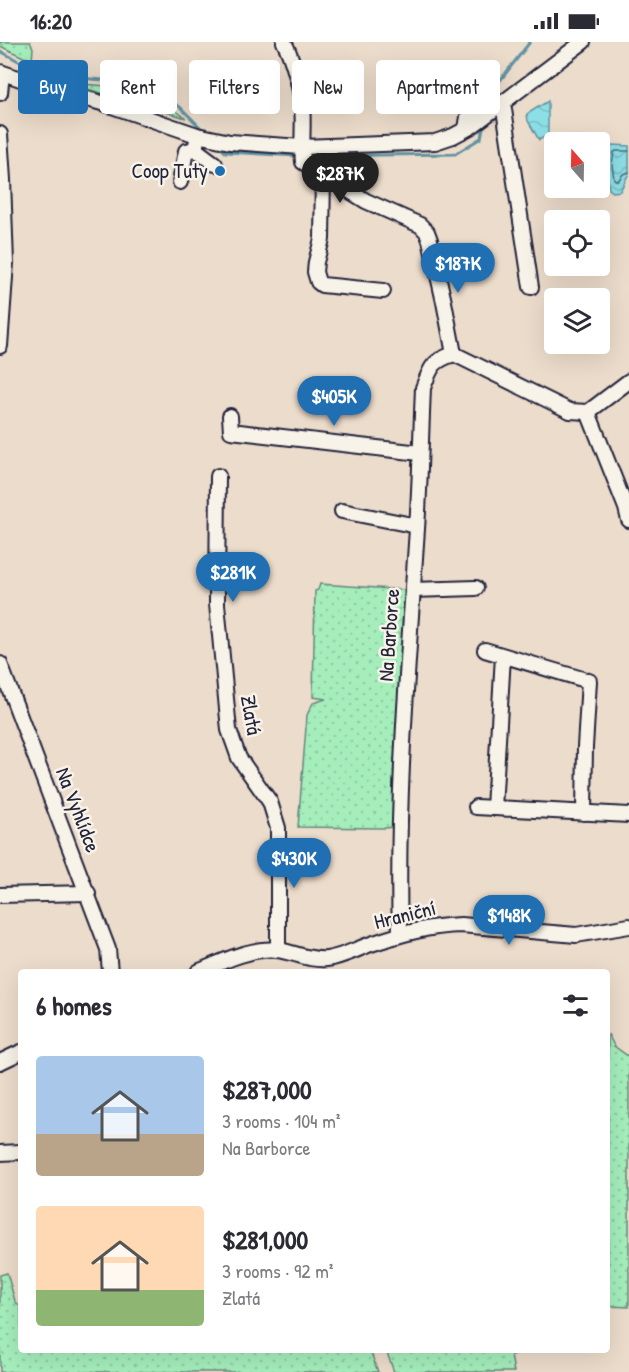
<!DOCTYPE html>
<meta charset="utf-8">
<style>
body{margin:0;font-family:"Patrick Hand",sans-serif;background:#f7f7f7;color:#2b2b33;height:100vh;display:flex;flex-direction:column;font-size:22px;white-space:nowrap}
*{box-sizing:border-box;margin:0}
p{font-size:20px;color:#7c7c81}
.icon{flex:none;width:33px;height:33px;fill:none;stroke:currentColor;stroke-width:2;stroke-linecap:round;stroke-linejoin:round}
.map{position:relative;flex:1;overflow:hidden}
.sheet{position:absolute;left:18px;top:927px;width:592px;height:384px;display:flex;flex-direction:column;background:#fff;border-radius:6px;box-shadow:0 6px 24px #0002}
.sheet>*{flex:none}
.top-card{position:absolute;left:18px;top:18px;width:594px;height:54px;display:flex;gap:12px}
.needle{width:39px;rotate:340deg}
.tools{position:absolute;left:544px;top:90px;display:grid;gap:12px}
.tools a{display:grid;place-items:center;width:66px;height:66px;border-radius:6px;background:#fff;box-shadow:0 6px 24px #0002;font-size:30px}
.price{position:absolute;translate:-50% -51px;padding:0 14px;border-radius:21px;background:#1f6fb2;color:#fff;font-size:20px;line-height:39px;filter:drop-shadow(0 2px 3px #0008)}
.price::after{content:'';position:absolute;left:50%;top:36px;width:18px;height:14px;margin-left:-9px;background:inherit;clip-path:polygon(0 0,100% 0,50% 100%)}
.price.current{background:#222;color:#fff}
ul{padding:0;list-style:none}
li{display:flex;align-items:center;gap:18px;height:150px;padding:0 18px}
li span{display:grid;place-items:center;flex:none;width:168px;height:120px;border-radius:6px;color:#555}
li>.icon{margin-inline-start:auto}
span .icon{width:72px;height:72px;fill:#fffc;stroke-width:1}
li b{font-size:26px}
h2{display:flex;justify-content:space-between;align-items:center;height:72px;padding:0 18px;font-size:26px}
.chip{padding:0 21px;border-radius:6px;background:#fff;box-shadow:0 6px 24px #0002;font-size:21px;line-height:54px}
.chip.current{background:#1f6fb2;color:#fff}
.status{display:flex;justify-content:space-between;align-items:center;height:42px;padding:0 30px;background:#fff;direction:ltr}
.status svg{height:16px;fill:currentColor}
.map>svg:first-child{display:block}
</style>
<div class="status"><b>16:20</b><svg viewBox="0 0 49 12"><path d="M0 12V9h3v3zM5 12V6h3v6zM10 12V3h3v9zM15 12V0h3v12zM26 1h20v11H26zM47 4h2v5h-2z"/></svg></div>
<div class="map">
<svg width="629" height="1330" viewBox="0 0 629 1330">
<defs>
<pattern id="grass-dots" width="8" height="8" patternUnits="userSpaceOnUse" patternTransform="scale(1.5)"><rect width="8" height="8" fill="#a5eebc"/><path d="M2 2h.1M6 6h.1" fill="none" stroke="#8ecca2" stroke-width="1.8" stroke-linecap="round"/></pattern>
<pattern id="water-waves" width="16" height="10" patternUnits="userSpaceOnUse" patternTransform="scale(1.5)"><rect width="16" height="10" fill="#8ddfe6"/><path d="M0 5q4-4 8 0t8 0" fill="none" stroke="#79bfc6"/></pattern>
</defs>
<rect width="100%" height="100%" fill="#ecdccb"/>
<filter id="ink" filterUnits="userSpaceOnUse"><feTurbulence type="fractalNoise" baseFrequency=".0167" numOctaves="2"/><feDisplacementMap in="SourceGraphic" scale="12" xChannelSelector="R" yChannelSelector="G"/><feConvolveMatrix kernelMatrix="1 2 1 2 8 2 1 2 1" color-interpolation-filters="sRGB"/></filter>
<g filter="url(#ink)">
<g fill="url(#grass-dots)" stroke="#64887c" stroke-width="1.5">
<path d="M0,0H30L33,6L32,19L0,4Z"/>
<path d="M67,41L136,46L154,53L186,76Z"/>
<path d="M320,542L406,548L399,645L401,660L394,785L384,786L298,785L307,673L313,661L326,657L313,655L315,549L318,548Z"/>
<path d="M608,992L614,1004L629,1015V1265L608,1264Z"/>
<path d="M7,1231L15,1259L21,1266V1308H370L378,1330H0V1233Z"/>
<path d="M386,1308H527L511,1313L514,1330H394Z"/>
</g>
<g fill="url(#water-waves)" stroke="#6293a2" stroke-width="1.5">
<path d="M548,59V93L539,98L528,79L527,72Z"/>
<path d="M613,103L629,104V131L620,149L613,150L609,147L606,123L609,104Z"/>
</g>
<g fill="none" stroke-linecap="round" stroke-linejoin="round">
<path stroke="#4d6e7f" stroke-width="1.5" d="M629,109H617L614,110L612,123L614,137L618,139L623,132L629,130"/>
<g stroke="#6293a2" stroke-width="3">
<path d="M0,9L28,24L67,35L139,41L180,65L205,90"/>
<path d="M486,68L488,54L530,0"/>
<path d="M218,103L225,110L298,114"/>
<path d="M307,114L455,112L481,96L484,80"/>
</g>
<defs>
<g id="minor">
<path d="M284,0C293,17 300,44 302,63C304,82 301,101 303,120L366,159L420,183L427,190L430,198L444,260L454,312"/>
<path d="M0,30L44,45L109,63L197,93L230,100L302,105L435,100L453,94L472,84L583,0"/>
<path d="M0,51L2,31"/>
<path d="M503,61L531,245"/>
<path d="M466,87L468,75L480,48"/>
<path d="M0,92L3,138L6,221L0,304"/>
<path d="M197,98L195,107L215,122"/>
<path d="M323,133L322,197L316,220L315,230L318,240L322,243L383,249"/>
<path d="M180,140L186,109L195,107"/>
<path d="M588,370L626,466L629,478"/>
<path d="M588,370L629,339"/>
<path d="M230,374L231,389L420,411"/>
<path d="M218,434L217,562L229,688L239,716L270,760L278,786V908"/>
<path d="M342,469L417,484"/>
<path d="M413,548L476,546"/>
<path d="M485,608L589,639L585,705L584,771"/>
<path d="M0,622L108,907L110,930"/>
<path d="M476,765L629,773"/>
<path d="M494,766L503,614"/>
<path d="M0,853L88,851"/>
<path d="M400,892C396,757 408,622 417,487C420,440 421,393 423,346C431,325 432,319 454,312L570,369L588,370"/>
<path d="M198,930C221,920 252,905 277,908C294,910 309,919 327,917C342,915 357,907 371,902C401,892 429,884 461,883L576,893L629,884"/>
<path d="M0,1020L21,1010"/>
<path d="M0,1111L21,1110"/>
</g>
</defs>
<use href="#minor" stroke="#22223b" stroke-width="18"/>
<use href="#minor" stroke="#f7f3e8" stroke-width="14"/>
</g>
</g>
<circle fill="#1f6fb2" stroke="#f7f3e8" stroke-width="2" cx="220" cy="129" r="6"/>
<g text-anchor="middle" stroke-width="5" stroke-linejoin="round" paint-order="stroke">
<g font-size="21" fill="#22223b" stroke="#f7f3e8" text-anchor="end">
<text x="208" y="136">Coop Tuty</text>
</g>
<g font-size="21" fill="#22223b" stroke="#f7f3e8">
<text transform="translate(389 593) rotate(-86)" y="7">Na Barborce</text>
<text transform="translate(251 673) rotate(80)" y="7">Zlatá</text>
<text transform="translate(78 768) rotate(69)" y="7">Na Vyhlídce</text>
<text transform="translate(405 873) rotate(-14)" y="7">Hraniční</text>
</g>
</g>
</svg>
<div class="tools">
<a><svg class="needle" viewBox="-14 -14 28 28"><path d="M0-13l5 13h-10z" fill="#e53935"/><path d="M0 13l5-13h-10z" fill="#7c7c81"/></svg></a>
<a><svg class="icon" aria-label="locate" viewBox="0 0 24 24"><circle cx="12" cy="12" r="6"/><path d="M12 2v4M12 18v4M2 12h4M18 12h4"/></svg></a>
<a><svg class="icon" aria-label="layers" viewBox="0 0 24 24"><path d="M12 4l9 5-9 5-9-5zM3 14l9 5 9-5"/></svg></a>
</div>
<b class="price current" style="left:340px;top:162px">$287K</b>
<b class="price" style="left:458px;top:252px">$187K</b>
<b class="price" style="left:334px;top:385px">$405K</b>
<b class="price" style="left:233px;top:561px">$281K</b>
<b class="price" style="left:294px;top:847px">$430K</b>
<b class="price" style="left:509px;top:904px">$148K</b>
<div class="top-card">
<a class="chip current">Buy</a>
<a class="chip">Rent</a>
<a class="chip">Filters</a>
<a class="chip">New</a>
<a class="chip">Apartment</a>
</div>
<section class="sheet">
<h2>6 homes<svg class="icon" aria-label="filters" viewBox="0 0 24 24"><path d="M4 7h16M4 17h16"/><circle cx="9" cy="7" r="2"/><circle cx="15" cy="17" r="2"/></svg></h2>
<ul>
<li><span style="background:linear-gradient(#a9c7e8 65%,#b9a48a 0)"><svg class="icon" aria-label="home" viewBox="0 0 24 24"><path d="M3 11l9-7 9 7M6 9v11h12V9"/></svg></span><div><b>$287,000</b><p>3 rooms · 104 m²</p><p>Na Barborce</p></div></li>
<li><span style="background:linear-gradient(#ffd9b3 70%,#8fb573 0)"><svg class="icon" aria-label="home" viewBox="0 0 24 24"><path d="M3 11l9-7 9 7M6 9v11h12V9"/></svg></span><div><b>$281,000</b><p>3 rooms · 92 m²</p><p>Zlatá</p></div></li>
</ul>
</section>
</div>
